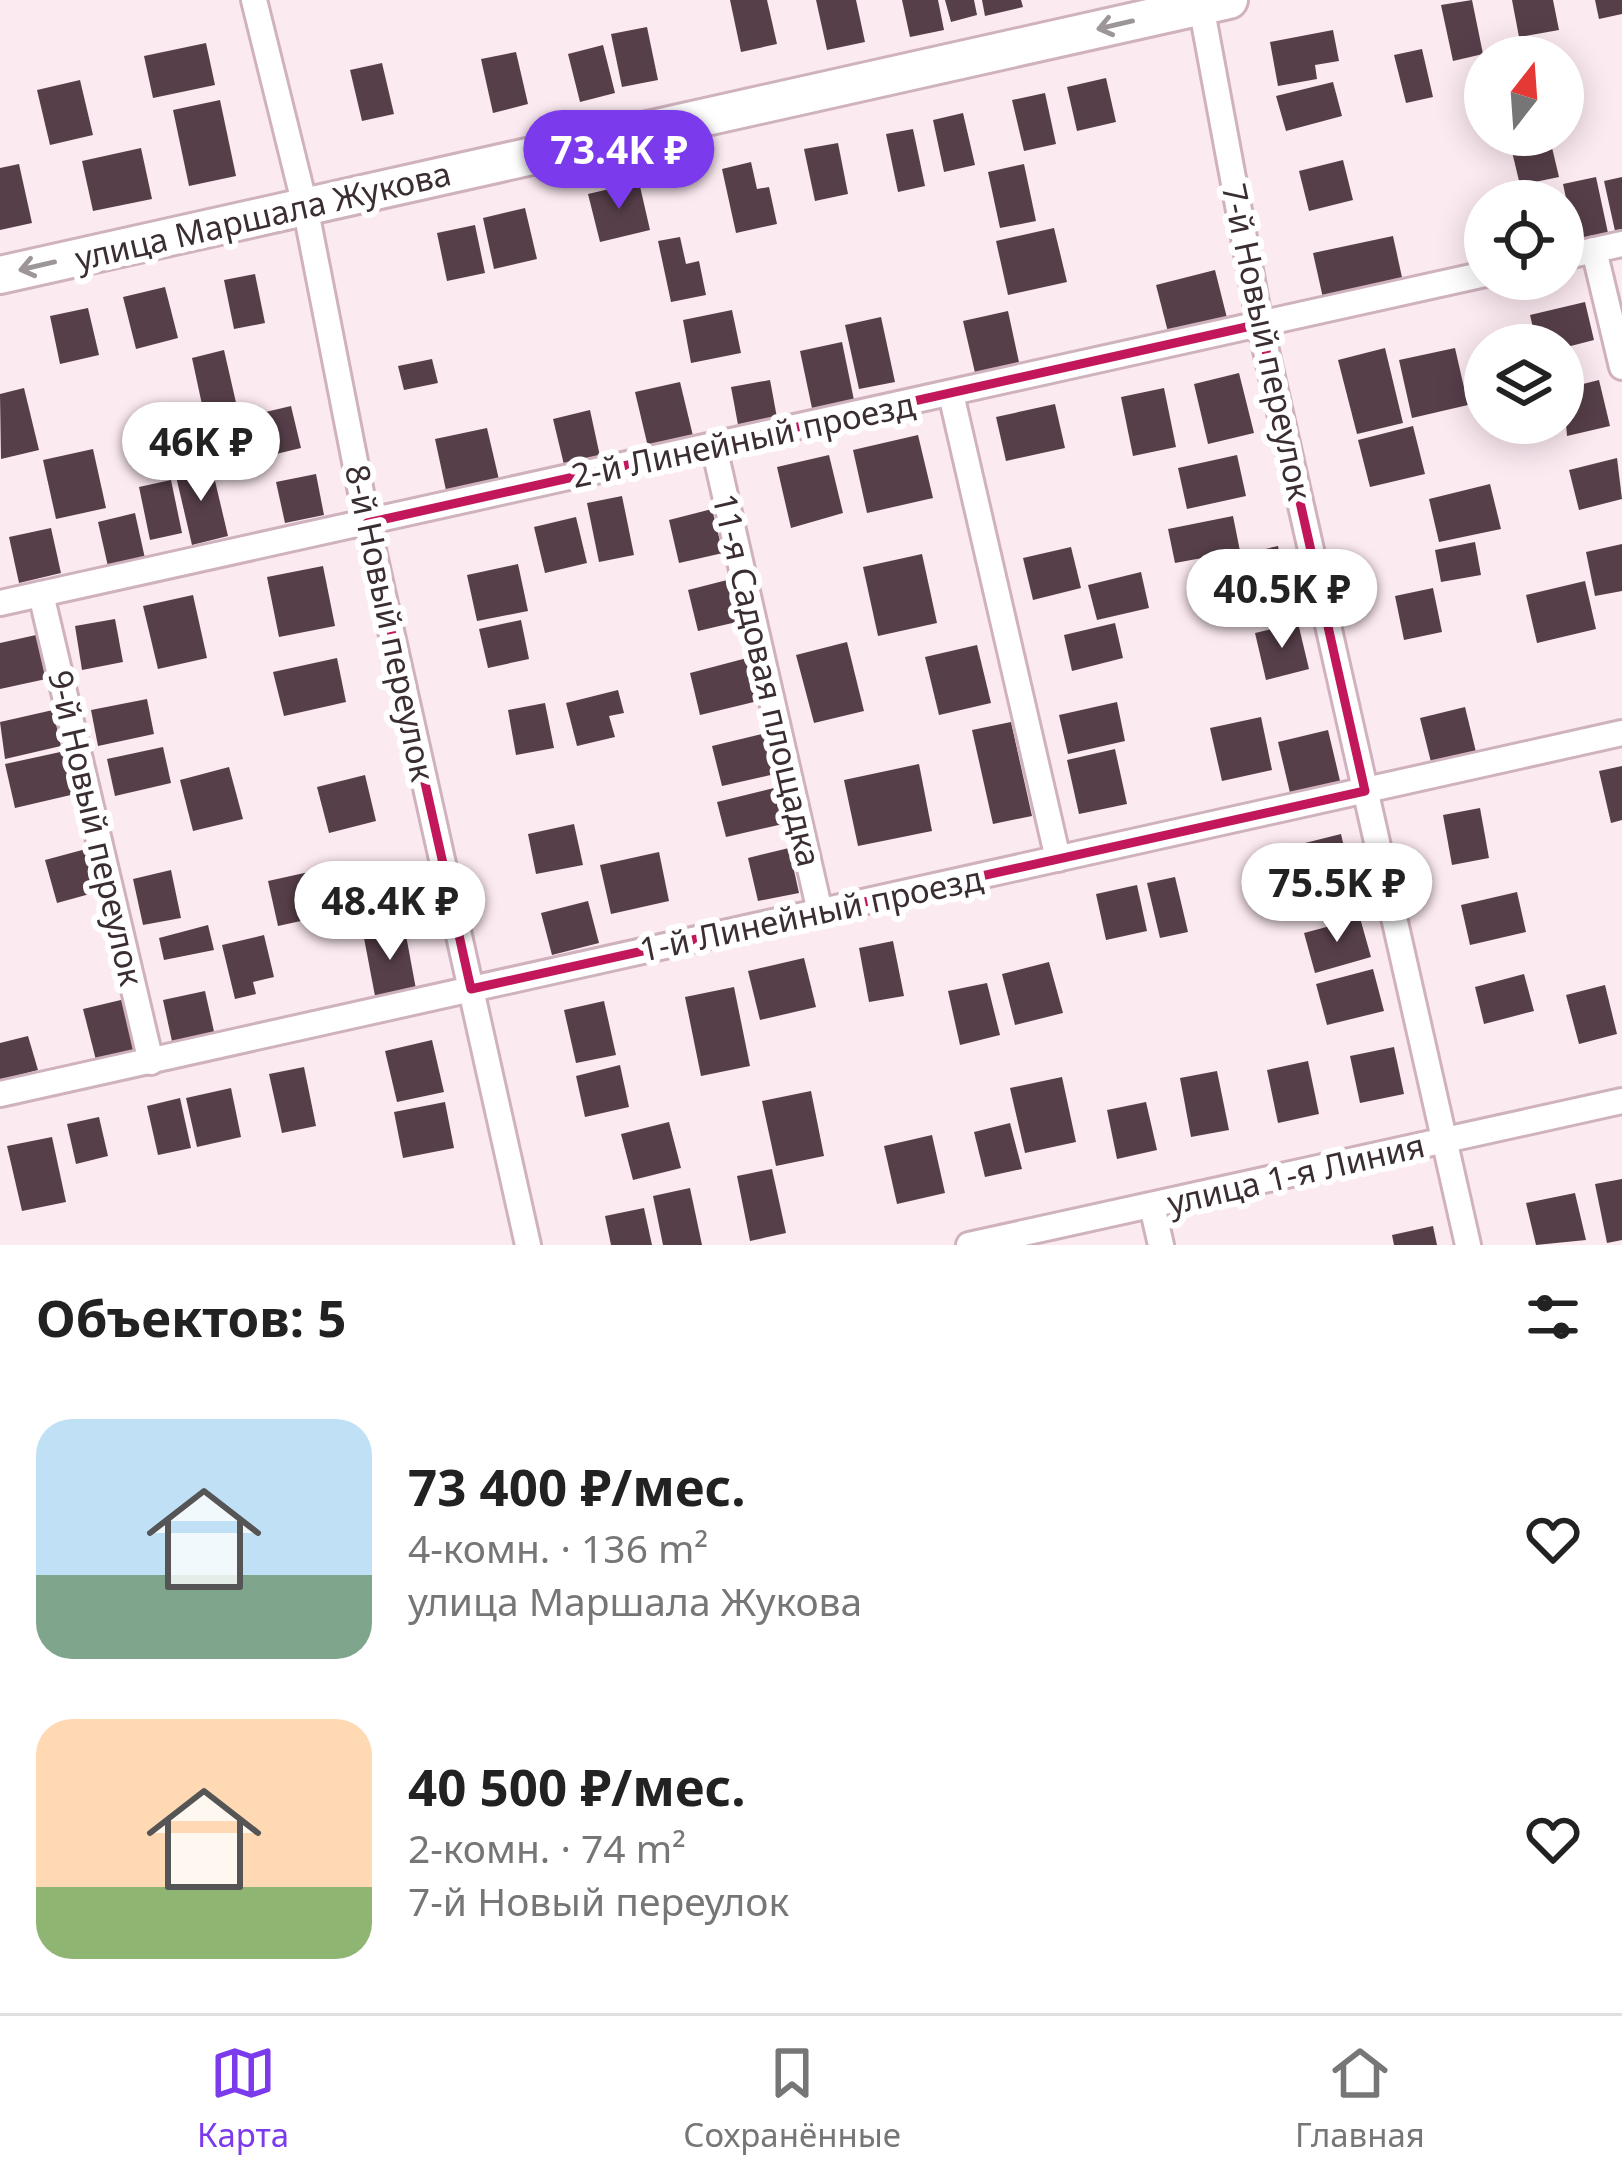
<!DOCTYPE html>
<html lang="ru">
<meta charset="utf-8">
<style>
body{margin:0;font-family:"Noto Sans",sans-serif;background:#f6f6f6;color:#222;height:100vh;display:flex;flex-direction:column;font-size:45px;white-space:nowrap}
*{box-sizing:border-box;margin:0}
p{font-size:39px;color:#767676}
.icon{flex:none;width:66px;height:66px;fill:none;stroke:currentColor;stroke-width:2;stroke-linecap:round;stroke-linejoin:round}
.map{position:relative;height:1245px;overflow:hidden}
.side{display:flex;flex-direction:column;background:#fff;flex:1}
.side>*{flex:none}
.needle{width:78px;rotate:17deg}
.tools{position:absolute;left:1464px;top:36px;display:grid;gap:24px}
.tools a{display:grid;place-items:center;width:120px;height:120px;border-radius:50%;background:#fff;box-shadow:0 6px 30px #0003;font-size:60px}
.price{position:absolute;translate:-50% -102px;padding:0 27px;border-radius:42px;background:#fff;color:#222;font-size:39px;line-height:78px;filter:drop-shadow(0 3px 6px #0008)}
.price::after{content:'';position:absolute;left:50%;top:72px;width:36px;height:27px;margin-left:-18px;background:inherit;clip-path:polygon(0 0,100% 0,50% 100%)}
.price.current{background:#7c3aed;color:#fff}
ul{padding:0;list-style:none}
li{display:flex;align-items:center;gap:36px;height:300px;padding:0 36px}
li span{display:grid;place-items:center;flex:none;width:336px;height:240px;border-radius:36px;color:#555}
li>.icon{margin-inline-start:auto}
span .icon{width:144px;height:144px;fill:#fffc;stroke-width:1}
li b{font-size:51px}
h2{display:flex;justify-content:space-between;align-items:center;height:144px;padding:0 36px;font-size:51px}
.dock{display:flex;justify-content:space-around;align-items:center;height:168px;border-top:3px solid #e0e0e0;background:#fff;font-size:33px;color:#767676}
.dock a{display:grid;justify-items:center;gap:6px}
.dock .current{color:#7c3aed}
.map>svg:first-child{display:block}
</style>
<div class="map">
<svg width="1622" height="1245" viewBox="0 0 1622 1245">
<rect width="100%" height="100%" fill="#fceaf1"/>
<g fill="#573f4a">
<path d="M730,0H767L777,44L741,52Z"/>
<path d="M816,0H856L865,42L827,50Z"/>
<path d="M902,0H938L944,30L910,37Z"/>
<path d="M945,0H974L977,15L951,22Z"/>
<path d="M982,0H1021L1023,7L985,16Z"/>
<path d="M1472,0L1483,54L1453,61L1441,5Z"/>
<path d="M1512,0H1553L1559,30L1519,37Z"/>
<path d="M1595,0H1622V14L1599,19Z"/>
<path d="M647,27L658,80L622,87L611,34Z"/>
<path d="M1333,30L1339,61L1315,65L1317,79L1278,86L1270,42Z"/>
<path d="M206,43L215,85L153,98L144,56Z"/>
<path d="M603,45L615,93L580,102L568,54Z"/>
<path d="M1422,49L1433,97L1406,103L1394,55Z"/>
<path d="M516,52L528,104L493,113L481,59Z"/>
<path d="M382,63L394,114L362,121L350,70Z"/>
<path d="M1106,78L1116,122L1077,131L1067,87Z"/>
<path d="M80,80L93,135L50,145L37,90Z"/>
<path d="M1333,82L1342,116L1286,131L1276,96Z"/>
<path d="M1045,93L1056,144L1024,151L1012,100Z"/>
<path d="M220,100L236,176L189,186L173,110Z"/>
<path d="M963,113L975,165L944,172L933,120Z"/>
<path d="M913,129L925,186L898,192L886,134Z"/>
<path d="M1508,135H1549L1559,177L1520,185Z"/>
<path d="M838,143L848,194L815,201L804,149Z"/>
<path d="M141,148L152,199L93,211L82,161Z"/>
<path d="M1343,160L1353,200L1309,211L1299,171Z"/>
<path d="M751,162L757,189L769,187L777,224L736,233L722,169Z"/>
<path d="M19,164L32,223L0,230V168Z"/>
<path d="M1024,164L1036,221L1000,228L988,172Z"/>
<path d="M1596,177L1608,233L1575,240L1563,184Z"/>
<path d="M1622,177V229L1615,231L1604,181Z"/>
<path d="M639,182L650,230L600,242L588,194Z"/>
<path d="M525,208L537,259L494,269L483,218Z"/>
<path d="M475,225L485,273L447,281L437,233Z"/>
<path d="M1054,228L1067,282L1008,295L996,241Z"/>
<path d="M1393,236L1403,282L1323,298L1313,253Z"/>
<path d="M680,237L686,264L699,261L706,295L671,302L658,241Z"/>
<path d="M1215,270L1227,318L1168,332L1156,285Z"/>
<path d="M255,274L265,323L234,329L224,280Z"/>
<path d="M165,287L178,338L136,349L123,297Z"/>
<path d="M1585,302L1594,340L1563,348L1537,345L1530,315Z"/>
<path d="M88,308L99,355L60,364L50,316Z"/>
<path d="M732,310L741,353L691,363L683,320Z"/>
<path d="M1008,311L1020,367L976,377L963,321Z"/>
<path d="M881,317L895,382L859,389L845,325Z"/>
<path d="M842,342L855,405L813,413L800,351Z"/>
<path d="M1385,348L1403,423L1357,434L1338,360Z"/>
<path d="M1455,348L1468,405L1412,418L1399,360Z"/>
<path d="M224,350L237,407L204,414L192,358Z"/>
<path d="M432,359L438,383L404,390L398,366Z"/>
<path d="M1239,373L1254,433L1208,444L1194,384Z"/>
<path d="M770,380L778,423L739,430L731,387Z"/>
<path d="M1599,380L1610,426L1567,436L1563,389Z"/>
<path d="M680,382L693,436L648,447L635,392Z"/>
<path d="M24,388L39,450L1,459L0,394Z"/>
<path d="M1164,388L1176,447L1133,456L1121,397Z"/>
<path d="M1055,404L1065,448L1006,461L996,417Z"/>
<path d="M291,406L301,448L251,460L240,418Z"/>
<path d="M590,410L601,461L565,469L553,419Z"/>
<path d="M1413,426L1425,474L1370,487L1358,440Z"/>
<path d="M487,428L500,484L447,495L435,439Z"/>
<path d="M918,435L933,498L867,513L853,450Z"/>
<path d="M93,449L106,508L56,519L43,460Z"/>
<path d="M829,455L843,513L791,528L777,467Z"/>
<path d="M1237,455L1246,496L1187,509L1178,468Z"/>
<path d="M1617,458L1622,499L1579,510L1569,470Z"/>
<path d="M211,464L228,536L192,545L175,472Z"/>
<path d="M316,474L324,515L285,523L276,482Z"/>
<path d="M171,480L182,533L150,540L139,487Z"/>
<path d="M1490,484L1501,529L1439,542L1429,499Z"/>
<path d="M622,496L634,555L599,562L587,503Z"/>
<path d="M712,509L723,553L679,563L669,520Z"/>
<path d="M135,513L146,563L109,571L98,522Z"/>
<path d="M1233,516L1240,551L1175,563L1168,529Z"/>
<path d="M576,517L587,563L545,573L534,527Z"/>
<path d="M51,528L61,573L19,583L9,537Z"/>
<path d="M1475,542L1481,575L1441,582L1435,550Z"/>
<path d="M1622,544V591L1595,596L1586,552Z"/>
<path d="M1278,546L1284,576L1241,585L1235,556Z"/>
<path d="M1071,547L1081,588L1033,600L1023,558Z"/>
<path d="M922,554L937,623L878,636L863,567Z"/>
<path d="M518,564L528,611L477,621L467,575Z"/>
<path d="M323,566L335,626L279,637L267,577Z"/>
<path d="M1141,572L1149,608L1097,620L1088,585Z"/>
<path d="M731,579L741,621L698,631L688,590Z"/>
<path d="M1585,581L1596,629L1537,643L1526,595Z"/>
<path d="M1287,584L1294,613L1250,623L1243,594Z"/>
<path d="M1433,588L1442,632L1404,640L1395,596Z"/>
<path d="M193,595L207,658L158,669L143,606Z"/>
<path d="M115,619L123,662L82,670L75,626Z"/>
<path d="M521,620L529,659L488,668L479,629Z"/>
<path d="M1115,623L1123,658L1072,671L1064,635Z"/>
<path d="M1298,623L1309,669L1266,680L1255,633Z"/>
<path d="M36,635L46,679L0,689V643Z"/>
<path d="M847,642L864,711L814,723L796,655Z"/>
<path d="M977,645L991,703L939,715L925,657Z"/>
<path d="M337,658L346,702L284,716L273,672Z"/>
<path d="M747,658L758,701L700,715L690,673Z"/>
<path d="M618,690L624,713L609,716L615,737L577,746L566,703Z"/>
<path d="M147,699L154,734L98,746L91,710Z"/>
<path d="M1117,702L1125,741L1068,754L1059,715Z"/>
<path d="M545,703L554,748L516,755L508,710Z"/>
<path d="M1465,707L1476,752L1431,762L1420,718Z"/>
<path d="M53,710L61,746L5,759L0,722Z"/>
<path d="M1261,717L1272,770L1222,781L1210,728Z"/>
<path d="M1011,722L1032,816L993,824L972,730Z"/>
<path d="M1328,730L1341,785L1291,797L1278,742Z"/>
<path d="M766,733L775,774L722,786L712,746Z"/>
<path d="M163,747L171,783L115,796L107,759Z"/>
<path d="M1115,749L1127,804L1079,814L1067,760Z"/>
<path d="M65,751L75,794L15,808L5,764Z"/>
<path d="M919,764L932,831L858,846L844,780Z"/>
<path d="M1622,766V820L1611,823L1599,771Z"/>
<path d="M229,767L243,819L193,831L180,780Z"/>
<path d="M365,775L376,821L329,833L317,787Z"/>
<path d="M774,788L783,824L726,837L717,802Z"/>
<path d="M1480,808L1489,858L1452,865L1443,815Z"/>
<path d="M574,824L583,865L536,874L528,834Z"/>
<path d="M1341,834L1352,881L1289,897L1277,850Z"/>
<path d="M789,848L799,893L758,901L748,858Z"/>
<path d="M86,849L97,892L57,903L45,860Z"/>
<path d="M659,852L669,901L611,914L600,865Z"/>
<path d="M327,868L337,913L278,926L268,881Z"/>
<path d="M171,870L181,918L143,925L133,879Z"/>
<path d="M1175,877L1188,932L1160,938L1147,883Z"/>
<path d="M1137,885L1147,931L1106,940L1096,894Z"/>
<path d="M1517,892L1526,932L1470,945L1461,905Z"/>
<path d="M588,901L599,943L552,955L541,913Z"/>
<path d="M1360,918L1371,957L1315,973L1304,933Z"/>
<path d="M208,925L214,950L164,960L159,938Z"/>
<path d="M405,930L416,989L375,996L364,938Z"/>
<path d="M264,935L274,977L253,982L256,994L235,999L222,945Z"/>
<path d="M893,941L904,996L869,1002L859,948Z"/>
<path d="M804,958L816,1007L760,1020L748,971Z"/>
<path d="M1049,962L1063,1013L1015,1025L1002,974Z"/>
<path d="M1373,969L1384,1011L1327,1025L1316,984Z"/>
<path d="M1524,974L1534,1011L1484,1024L1475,987Z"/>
<path d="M987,983L1000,1035L960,1045L948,991Z"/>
<path d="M1605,985L1617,1034L1579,1044L1566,995Z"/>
<path d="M734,987L750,1066L701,1076L685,997Z"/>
<path d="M205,991L215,1036L173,1046L163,1000Z"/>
<path d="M125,999L138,1054L97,1064L83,1009Z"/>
<path d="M604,1001L616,1055L576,1063L564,1010Z"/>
<path d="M28,1036L38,1070L0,1080V1043Z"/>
<path d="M432,1040L444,1092L397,1102L385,1051Z"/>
<path d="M1394,1047L1404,1094L1360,1103L1350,1056Z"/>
<path d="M1308,1061L1319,1114L1278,1123L1267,1070Z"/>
<path d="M620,1065L629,1107L585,1117L576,1076Z"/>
<path d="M304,1067L316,1126L282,1133L269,1074Z"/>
<path d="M1217,1071L1229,1130L1191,1137L1180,1078Z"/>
<path d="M1062,1077L1076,1142L1025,1153L1010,1088Z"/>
<path d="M231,1088L241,1137L197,1147L186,1098Z"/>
<path d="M811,1091L824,1156L776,1166L762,1101Z"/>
<path d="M180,1098L191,1148L158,1155L147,1106Z"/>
<path d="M445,1102L454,1148L403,1158L394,1112Z"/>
<path d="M1146,1102L1157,1150L1117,1159L1107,1110Z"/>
<path d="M99,1117L108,1156L76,1164L67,1124Z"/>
<path d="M669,1122L681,1168L633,1180L621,1134Z"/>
<path d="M1010,1123L1022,1169L985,1177L974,1132Z"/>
<path d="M932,1135L945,1193L897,1204L884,1146Z"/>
<path d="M52,1137L66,1202L22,1211L7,1146Z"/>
<path d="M772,1169L786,1233L750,1241L737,1176Z"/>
<path d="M1622,1179V1240L1607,1243L1595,1184Z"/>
<path d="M690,1188L702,1245H663L653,1196Z"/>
<path d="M1575,1193L1586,1240L1536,1245L1526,1203Z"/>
<path d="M644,1208L652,1245H611L605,1216Z"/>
<path d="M1433,1226L1437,1245H1394L1392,1235Z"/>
</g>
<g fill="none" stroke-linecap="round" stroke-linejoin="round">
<defs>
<g id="minor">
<path d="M254,0L305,206L367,523L528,1245"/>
<path d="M1200,0L1260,324L1468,1245"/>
<path d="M1594,250L1622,367"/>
<path d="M1563,257L1622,244"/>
<path d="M951,394L1058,859"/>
<path d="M714,447L820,912"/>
<path d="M41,594L151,1062"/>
<path d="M0,603L1485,274"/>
<path d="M0,1094L1622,733"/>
<path d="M1152,1206L1161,1245"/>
<path d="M969,1245L1622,1101"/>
</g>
<path id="secondary" d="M0,275L1229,0"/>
</defs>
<use href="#minor" stroke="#cfb2be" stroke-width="30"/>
<use href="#secondary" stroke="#cfb2be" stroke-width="42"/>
<use href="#minor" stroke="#fff" stroke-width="24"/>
<use href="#secondary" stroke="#fff" stroke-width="36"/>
</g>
<defs><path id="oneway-shaft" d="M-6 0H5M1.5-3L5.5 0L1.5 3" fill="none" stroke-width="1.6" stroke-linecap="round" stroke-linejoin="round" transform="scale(3)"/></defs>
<g stroke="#9c9699">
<use href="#oneway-shaft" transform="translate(1115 25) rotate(167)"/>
<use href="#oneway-shaft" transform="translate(37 266) rotate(167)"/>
</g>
<path fill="none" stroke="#c2185b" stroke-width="9" stroke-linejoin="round" d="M1260,324L1365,791L471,989L367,523Z"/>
<g text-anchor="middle" stroke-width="12" stroke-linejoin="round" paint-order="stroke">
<g font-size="33" fill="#3a2e33" stroke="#fff">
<text transform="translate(263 216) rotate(-13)" y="12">улица Маршала Жукова</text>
<text transform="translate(1267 342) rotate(78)" y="12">7-й Новый переулок</text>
<text transform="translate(743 440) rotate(-12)" y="12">2-й Линейный проезд</text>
<text transform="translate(390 623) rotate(78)" y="12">8-й Новый переулок</text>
<text transform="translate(767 680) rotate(77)" y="12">11-я Садовая площадка</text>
<text transform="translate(96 828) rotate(77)" y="12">9-й Новый переулок</text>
<text transform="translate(811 914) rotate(-12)" y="12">1-й Линейный проезд</text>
<text transform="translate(1296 1174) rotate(-13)" y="12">улица 1-я Линия</text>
</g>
</g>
</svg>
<div class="tools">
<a><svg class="needle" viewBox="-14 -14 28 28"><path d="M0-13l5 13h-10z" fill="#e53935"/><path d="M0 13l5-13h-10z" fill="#767676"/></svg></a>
<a><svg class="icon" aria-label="locate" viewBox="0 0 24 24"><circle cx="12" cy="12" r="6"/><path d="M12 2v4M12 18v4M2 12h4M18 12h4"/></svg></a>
<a><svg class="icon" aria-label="layers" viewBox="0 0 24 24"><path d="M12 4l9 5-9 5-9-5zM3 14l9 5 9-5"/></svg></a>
</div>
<b class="price current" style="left:619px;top:212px">73.4K ₽</b>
<b class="price" style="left:201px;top:504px">46K ₽</b>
<b class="price" style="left:1282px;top:651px">40.5K ₽</b>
<b class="price" style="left:1337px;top:945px">75.5K ₽</b>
<b class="price" style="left:390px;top:963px">48.4K ₽</b>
</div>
<section class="side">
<h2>Объектов: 5<svg class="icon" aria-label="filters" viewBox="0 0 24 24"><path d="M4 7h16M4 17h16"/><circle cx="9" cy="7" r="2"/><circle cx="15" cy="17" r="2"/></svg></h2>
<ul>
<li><span style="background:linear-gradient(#bfe0f5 65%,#7fa58c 0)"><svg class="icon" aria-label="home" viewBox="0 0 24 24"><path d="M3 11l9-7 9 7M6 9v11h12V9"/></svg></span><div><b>73 400 ₽/мес.</b><p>4-комн. · 136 m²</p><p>улица Маршала Жукова</p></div><svg class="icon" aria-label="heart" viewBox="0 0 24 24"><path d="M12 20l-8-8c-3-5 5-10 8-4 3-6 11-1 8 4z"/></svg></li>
<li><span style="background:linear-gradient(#ffd9b3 70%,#8fb573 0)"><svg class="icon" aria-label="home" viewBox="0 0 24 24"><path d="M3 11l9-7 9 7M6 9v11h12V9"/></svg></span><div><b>40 500 ₽/мес.</b><p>2-комн. · 74 m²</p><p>7-й Новый переулок</p></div><svg class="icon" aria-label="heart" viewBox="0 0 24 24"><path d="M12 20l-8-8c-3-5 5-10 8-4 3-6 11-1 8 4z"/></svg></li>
</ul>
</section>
<nav class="dock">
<a class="current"><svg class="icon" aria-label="map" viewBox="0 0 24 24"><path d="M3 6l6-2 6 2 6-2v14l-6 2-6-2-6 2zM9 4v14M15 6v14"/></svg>Карта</a>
<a><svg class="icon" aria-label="saved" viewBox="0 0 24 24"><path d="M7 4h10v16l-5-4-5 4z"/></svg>Сохранённые</a>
<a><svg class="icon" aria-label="home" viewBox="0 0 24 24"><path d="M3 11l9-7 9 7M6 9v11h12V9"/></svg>Главная</a>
</nav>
